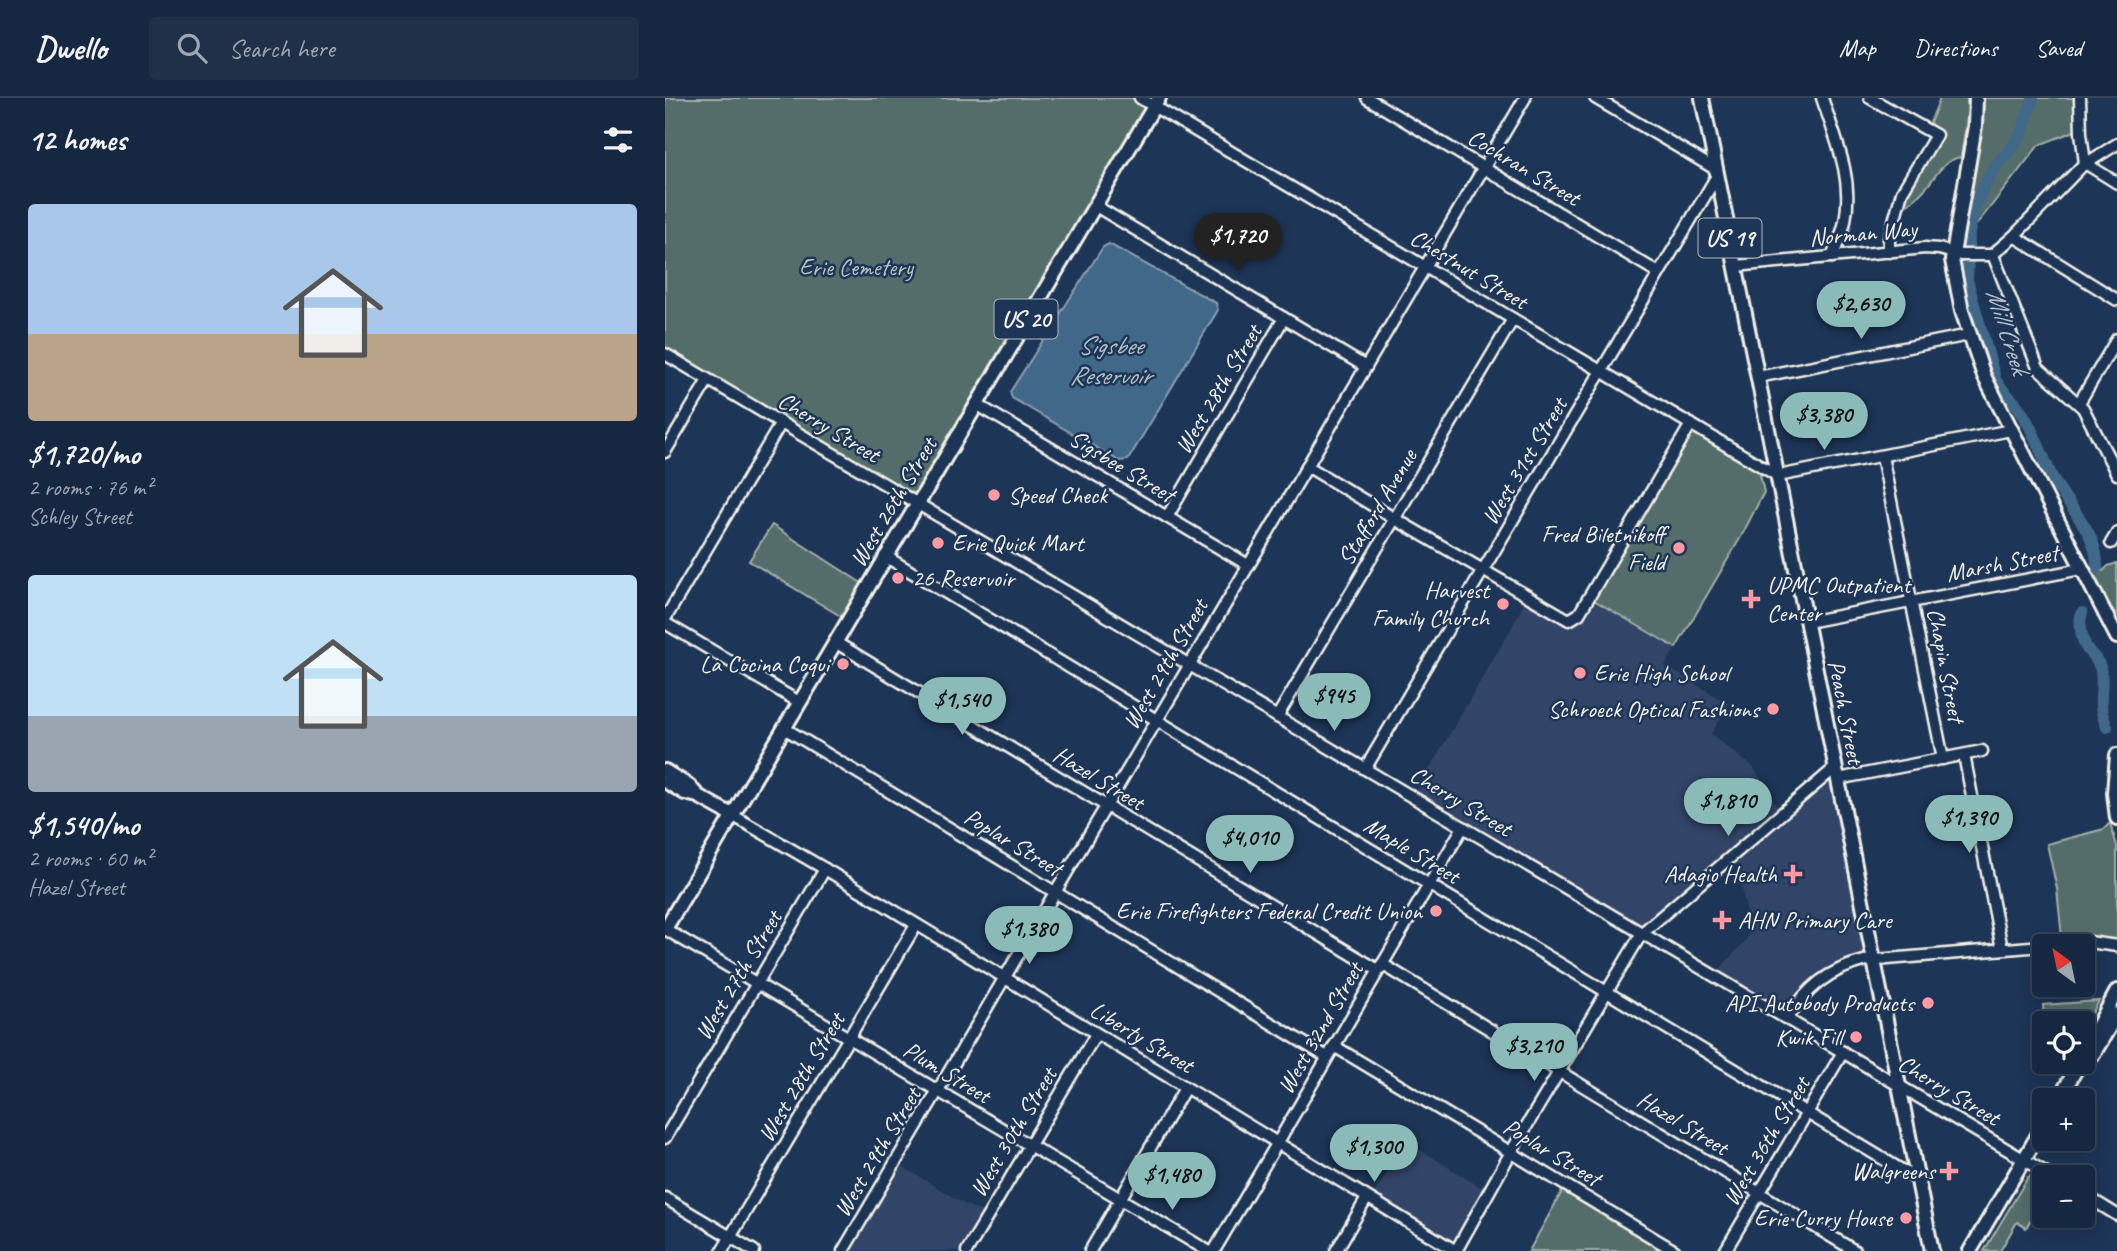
<!DOCTYPE html>
<meta charset="utf-8">
<style>
body{margin:0;font-family:Caveat,sans-serif;background:#1f3048;color:#f1f3f6;height:100vh;display:flex;flex-direction:column;font-size:26px;white-space:nowrap}
*{box-sizing:border-box;margin:0}
p{font-size:23px;color:#9ea6b1}
.icon{flex:none;width:38px;height:38px;fill:none;stroke:currentColor;stroke-width:2;stroke-linecap:round;stroke-linejoin:round}
.map{position:relative;flex:1;overflow:hidden}
.drawer{display:flex;flex-direction:column;background:#162841;width:665px}
.drawer>*{flex:none}
.needle{width:46px;rotate:327deg}
.buttons{position:absolute;left:1367px;top:836px;display:grid;gap:14px}
.buttons a{display:grid;place-items:center;width:63px;height:63px;border-radius:7px;background:#162841;box-shadow:0 4px 18px #0003,0 0 0 2px #35445a;font-size:35px}
.price{position:absolute;translate:-50% -60px;padding:0 16px;border-radius:24px;background:#8bbbb9;color:#111;font-size:23px;line-height:46px;filter:drop-shadow(0 2px 4px #0008)}
.price::after{content:'';position:absolute;left:50%;top:42px;width:21px;height:16px;margin-left:-10px;background:inherit;clip-path:polygon(0 0,100% 0,50% 100%)}
.price.on{background:#222;color:#fff}
ul{padding:0;list-style:none}
li{display:grid;align-content:center;gap:14px;height:371px;padding:0 28px}
li span{display:grid;place-items:center;height:217px;border-radius:7px;color:#555}
li>.icon{margin-inline-start:auto}
span .icon{width:126px;height:126px;fill:#fffc;stroke-width:1}
li b{font-size:30px}
h2{display:flex;justify-content:space-between;align-items:center;height:84px;padding:0 28px;font-size:30px}
header{display:flex;align-items:center;gap:42px;box-sizing:border-box;height:98px;padding:0 35px;background:#162841;border-bottom:2px solid #35445a}
header strong{font-size:33px}
nav{display:flex;gap:38px;margin-inline-start:auto;font-size:24px}
.search{width:490px;height:63px;background:#1f3048;display:flex;align-items:center;gap:18px;box-sizing:border-box;padding:0 24px;border-radius:7px;color:#9ea6b1;font-size:26px}
main{display:flex;flex:1;min-height:0}
.map>svg:first-child{display:block}
</style>
<header>
<strong>Dwello</strong>
<div class="search"><svg class="icon" aria-label="search" viewBox="0 0 24 24"><circle cx="10" cy="10" r="6"/><path d="M15 15l6 6"/></svg>Search here</div>
<nav><a>Map</a><a>Directions</a><a>Saved</a></nav>
</header>
<main>
<section class="drawer">
<h2>12 homes<svg class="icon" aria-label="filters" viewBox="0 0 24 24"><path d="M4 7h16M4 17h16"/><circle cx="9" cy="7" r="2"/><circle cx="15" cy="17" r="2"/></svg></h2>
<ul>
<li><span style="background:linear-gradient(#a9c7e8 60%,#b9a48a 0)"><svg class="icon" aria-label="home" viewBox="0 0 24 24"><path d="M3 11l9-7 9 7M6 9v11h12V9"/></svg></span><div><b>$1,720/mo</b><p>2 rooms · 76 m²</p><p>Schley Street</p></div></li>
<li><span style="background:linear-gradient(#bfe0f5 65%,#9aa5b1 0)"><svg class="icon" aria-label="home" viewBox="0 0 24 24"><path d="M3 11l9-7 9 7M6 9v11h12V9"/></svg></span><div><b>$1,540/mo</b><p>2 rooms · 60 m²</p><p>Hazel Street</p></div></li>
</ul>
</section>
<div class="map">
<svg width="1452" height="1153" viewBox="0 0 1452 1153">
<rect width="100%" height="100%" fill="#1d3557"/>
<filter id="ink" filterUnits="userSpaceOnUse"><feTurbulence type="fractalNoise" baseFrequency=".0143" numOctaves="2"/><feDisplacementMap in="SourceGraphic" scale="14" xChannelSelector="R" yChannelSelector="G"/><feConvolveMatrix kernelMatrix="1 2 1 2 8 2 1 2 1" color-interpolation-filters="sRGB"/></filter>
<g filter="url(#ink)">
<g fill="#334467">
<path d="M1026,334L1099,394L1077,437L1000,568L1064,606L1046,636L1088,669L1114,711L977,829L751,694L844,534L861,502L907,524Z"/>
<path d="M1161,683L1166,685L1199,856L1198,860L1172,867L1162,874L1121,915L1052,874L1082,841L1084,835V827L1071,759Z"/>
<path d="M741,1043L820,1092L790,1142H785L709,1096Z"/>
<path d="M235,1067L301,1107L319,1115L296,1153H184Z"/>
</g>
<g fill="#546d6a" stroke="#a4afa9" stroke-width="2">
<path d="M0,0H467L481,9L261,380L249,396H245L0,250Z"/>
<path d="M1275,0H1302L1303,13L1296,59C1276,62 1270,82 1256,95C1250,102 1242,107 1234,113L1237,97L1276,34L1264,27Z"/>
<path d="M1317,0H1412V32L1374,47L1294,149L1315,37Z"/>
<path d="M1029,333L1094,372L1099,394L1077,437L1011,550L927,501L1026,334Z"/>
<path d="M107,427L198,486L177,519L84,463Z"/>
<path d="M1452,465V520L1424,470L1428,468L1438,473L1443,468Z"/>
<path d="M1445,725L1452,748V843L1430,838L1397,840L1392,791L1382,746L1439,731Z"/>
<path d="M1434,903L1418,931V926L1379,925L1378,907Z"/>
<path d="M1368,1076L1379,1082V1099L1361,1130L1352,1124L1335,1153H1319L1363,1079Z"/>
<path d="M899,1090L1002,1153H864Z"/>
</g>
<path fill="#416889" stroke="#899faf" stroke-width="2" d="M444,146L551,205L553,212L463,362L454,363L347,300L345,294L438,149Z"/>
<g fill="none" stroke-linecap="round" stroke-linejoin="round">
<g stroke="#416889" stroke-width="12">
<path d="M1368,0L1357,34L1345,52L1332,66L1319,88L1311,107L1304,134L1302,182L1330,281C1336,293 1346,299 1354,310C1369,331 1376,356 1387,379C1403,410 1433,433 1432,470"/>
<path d="M1417,515C1413,524 1417,544 1423,552C1427,558 1432,560 1435,569C1439,582 1435,595 1436,607C1436,614 1439,622 1442,629"/>
</g>
<defs>
<g id="minor">
<path d="M475,0L1113,378L1346,332"/>
<path d="M702,0L994,175"/>
<path d="M930,0L1052,72"/>
<path d="M1157,0C1170,40 1189,80 1180,123C1178,135 1172,147 1167,159"/>
<path d="M1205,0L1271,37L1237,94L1224,141V154"/>
<path d="M1415,0L1416,35L1420,65"/>
<path d="M1420,65L1452,85"/>
<path d="M429,107L701,269"/>
<path d="M1349,138L1452,202"/>
<path d="M1328,157L1373,270L1418,310L1452,376"/>
<path d="M1071,168L1260,150L1274,151L1296,157H1327L1349,138L1417,68L1452,46"/>
<path d="M0,256L1390,1080"/>
<path d="M1093,279L1304,237"/>
<path d="M1414,305L1452,241"/>
<path d="M311,306L583,467"/>
<path d="M0,354L43,282"/>
<path d="M1217,358L1278,661"/>
<path d="M642,368L730,421L904,522L914,516L1026,326"/>
<path d="M502,419L619,220"/>
<path d="M1446,445L1452,435"/>
<path d="M220,458L1253,1082"/>
<path d="M0,521L116,325"/>
<path d="M1142,524L1416,471"/>
<path d="M0,525L134,604"/>
<path d="M170,544L713,872"/>
<path d="M612,619L848,221"/>
<path d="M119,630L662,959"/>
<path d="M1299,657L1337,851"/>
<path d="M700,671L1053,76"/>
<path d="M1173,681L1317,653"/>
<path d="M67,717L160,771L791,1153"/>
<path d="M0,831L543,1153"/>
<path d="M717,866L1190,1153"/>
<path d="M1122,921C1142,890 1163,872 1199,863L1424,844L1452,848"/>
<path d="M669,948L1010,1153"/>
<path d="M0,1040L160,771"/>
<path d="M1418,1096L1452,1117"/>
<path d="M0,1100L89,1153"/>
<path d="M57,1153L251,827"/>
<path d="M178,1153L860,0"/>
<path d="M302,1153L431,936"/>
<path d="M425,1153L520,990"/>
<path d="M549,1153L798,729"/>
<path d="M671,1153L702,1100"/>
<path d="M791,1153L846,1054L977,835L1171,669"/>
<path d="M1060,1153L1178,954"/>
</g>
<g id="major">
<path d="M1037,0L1267,1153"/>
<path d="M1311,0L1310,28L1287,162L1297,213L1319,278L1452,539"/>
<path d="M1452,657L1449,695L1452,720"/>
<path d="M0,673L24,688L33,698"/>
<path d="M0,683L20,695L33,698L67,717"/>
<path d="M0,831L494,0"/>
<path d="M1418,956L1452,893"/>
<path d="M1413,969L1429,955L1452,916"/>
<path d="M1393,1003L1415,964"/>
<path d="M1305,1153L1379,1027"/>
</g>
</defs>
<use href="#minor" stroke="#f4f1e8" stroke-width="15"/>
<use href="#major" stroke="#f4f1e8" stroke-width="18"/>
<use href="#minor" stroke="#1d3557" stroke-width="10"/>
<use href="#major" stroke="#1d3557" stroke-width="12"/>
</g>
</g>
<g fill="#ff9aa2" stroke="#1d3557" stroke-width="2.5">
<circle cx="329" cy="397" r="7"/>
<circle cx="273" cy="445" r="7"/>
<circle cx="1014" cy="450" r="7"/>
<circle cx="233" cy="480" r="7"/>
<path d="M1082.5 490.5h7v7h7v7h-7v7h-7v-7h-7v-7h7z"/>
<circle cx="838" cy="506" r="7"/>
<circle cx="178" cy="566" r="7"/>
<circle cx="915" cy="575" r="7"/>
<circle cx="1108" cy="611" r="7"/>
<path d="M1124.5 765.5h7v7h7v7h-7v7h-7v-7h-7v-7h7z"/>
<circle cx="771" cy="813" r="7"/>
<path d="M1053.5 811.5h7v7h7v7h-7v7h-7v-7h-7v-7h7z"/>
<circle cx="1263" cy="905" r="7"/>
<circle cx="1191" cy="939" r="7"/>
<path d="M1280.5 1062.5h7v7h7v7h-7v7h-7v-7h-7v-7h7z"/>
<circle cx="1241" cy="1120" r="7"/>
</g>
<g text-anchor="middle" stroke-width="5" stroke-linejoin="round" paint-order="stroke">
<g fill="#1d3557" stroke="#b4b9bc" stroke-width="2">
<rect x="1033.5" y="120.5" width="63" height="39" rx="5"/>
<rect x="329.5" y="201.5" width="63" height="39" rx="5"/>
</g>
<g font-size="23" font-weight="bold" fill="#f4f1e8">
<text x="1065" y="148">US 19</text>
<text x="361" y="229">US 20</text>
</g>
<g font-size="24" fill="#f4f1e8" stroke="#1d3557">
<text transform="translate(859 69) rotate(31)" y="8">Cochran Street</text>
<text transform="translate(1198 135) rotate(-5)" y="8">Norman Way</text>
<text transform="translate(804 171) rotate(31)" y="8">Chestnut Street</text>
<text transform="translate(553 291) rotate(-59)" y="8">West 28th Street</text>
<text transform="translate(164 329) rotate(31)" y="8">Cherry Street</text>
<text transform="translate(859 363) rotate(-59)" y="8">West 31st Street</text>
<text transform="translate(457 368) rotate(31)" y="8">Sigsbee Street</text>
<text transform="translate(228 404) rotate(-59)" y="8">West 26th Street</text>
<text transform="translate(712 409) rotate(-59)" y="8">Stafford Avenue</text>
<text transform="translate(1337 465) rotate(-11)" y="8">Marsh Street</text>
<text transform="translate(500 566) rotate(-60)" y="8">West 29th Street</text>
<text transform="translate(1281 567) rotate(79)" y="8">Chapin Street</text>
<text transform="translate(1181 614) rotate(79)" y="8">Peach Street</text>
<text transform="translate(434 680) rotate(31)" y="8">Hazel Street</text>
<text transform="translate(796 703) rotate(31)" y="8">Cherry Street</text>
<text transform="translate(348 744) rotate(31)" y="8">Poplar Street</text>
<text transform="translate(747 752) rotate(31)" y="8">Maple Street</text>
<text transform="translate(73 877) rotate(-59)" y="8">West 27th Street</text>
<text transform="translate(655 930) rotate(-60)" y="8">West 32nd Street</text>
<text transform="translate(477 939) rotate(31)" y="8">Liberty Street</text>
<text transform="translate(282 974) rotate(31)" y="8">Plum Street</text>
<text transform="translate(136 979) rotate(-59)" y="8">West 28th Street</text>
<text transform="translate(1284 992) rotate(31)" y="8">Cherry Street</text>
<text transform="translate(1018 1025) rotate(31)" y="8">Hazel Street</text>
<text transform="translate(348 1034) rotate(-59)" y="8">West 30th Street</text>
<text transform="translate(1101 1043) rotate(-59)" y="8">West 36th Street</text>
<text transform="translate(212 1054) rotate(-59)" y="8">West 29th Street</text>
<text transform="translate(887 1054) rotate(31)" y="8">Poplar Street</text>
</g>
<g font-size="24" fill="#bcc3bc" stroke="#1d3557">
<text x="191" y="177">Erie Cemetery</text>
</g>
<g font-size="24" fill="#f4f1e8" stroke="#1d3557" text-anchor="end">
<text x="343" y="405" text-anchor="start">Speed Check</text>
<text x="1000" y="444">Fred Biletnikoff<tspan x="1000" dy="28">Field</tspan></text>
<text x="287" y="453" text-anchor="start">Erie Quick Mart</text>
<text x="247" y="488" text-anchor="start">26 Reservoir</text>
<text x="1102" y="495" text-anchor="start">UPMC Outpatient<tspan x="1102" dy="28">Center</tspan></text>
<text x="824" y="500">Harvest<tspan x="824" dy="28">Family Church</tspan></text>
<text x="164" y="574">La Cocina Coqui</text>
<text x="929" y="583" text-anchor="start">Erie High School</text>
<text x="1094" y="619">Schroeck Optical Fashions</text>
<text x="1112" y="784">Adagio Health</text>
<text x="757" y="821">Erie Firefighters Federal Credit Union</text>
<text x="1073" y="830" text-anchor="start">AHN Primary Care</text>
<text x="1249" y="913">API Autobody Products</text>
<text x="1177" y="947">Kwik Fill</text>
<text x="1270" y="1081">Walgreens</text>
<text x="1227" y="1128">Erie Curry House</text>
</g>
<g font-size="26" font-style="italic" fill="#b5c1c7" stroke="#1d3557">
<text transform="translate(1343 233) rotate(72)" y="9">Mill Creek</text>
<text x="445" y="256">Sigsbee<tspan x="445" dy="30">Reservoir</tspan></text>
</g>
</g>
</svg>
<div class="buttons">
<a><svg class="needle" viewBox="-14 -14 28 28"><path d="M0-13l5 13h-10z" fill="#e53935"/><path d="M0 13l5-13h-10z" fill="#9ea6b1"/></svg></a>
<a><svg class="icon" aria-label="locate" viewBox="0 0 24 24"><circle cx="12" cy="12" r="6"/><path d="M12 2v4M12 18v4M2 12h4M18 12h4"/></svg></a>
<a>+</a>
<a>−</a>
</div>
<b class="price on" style="left:573px;top:175px">$1,720</b>
<b class="price" style="left:1196px;top:243px">$2,630</b>
<b class="price" style="left:1159px;top:354px">$3,380</b>
<b class="price" style="left:669px;top:635px">$945</b>
<b class="price" style="left:297px;top:639px">$1,540</b>
<b class="price" style="left:1063px;top:740px">$1,810</b>
<b class="price" style="left:1304px;top:757px">$1,390</b>
<b class="price" style="left:585px;top:777px">$4,010</b>
<b class="price" style="left:364px;top:868px">$1,380</b>
<b class="price" style="left:869px;top:985px">$3,210</b>
<b class="price" style="left:709px;top:1086px">$1,300</b>
<b class="price" style="left:507px;top:1114px">$1,480</b>
</div>
</main>
